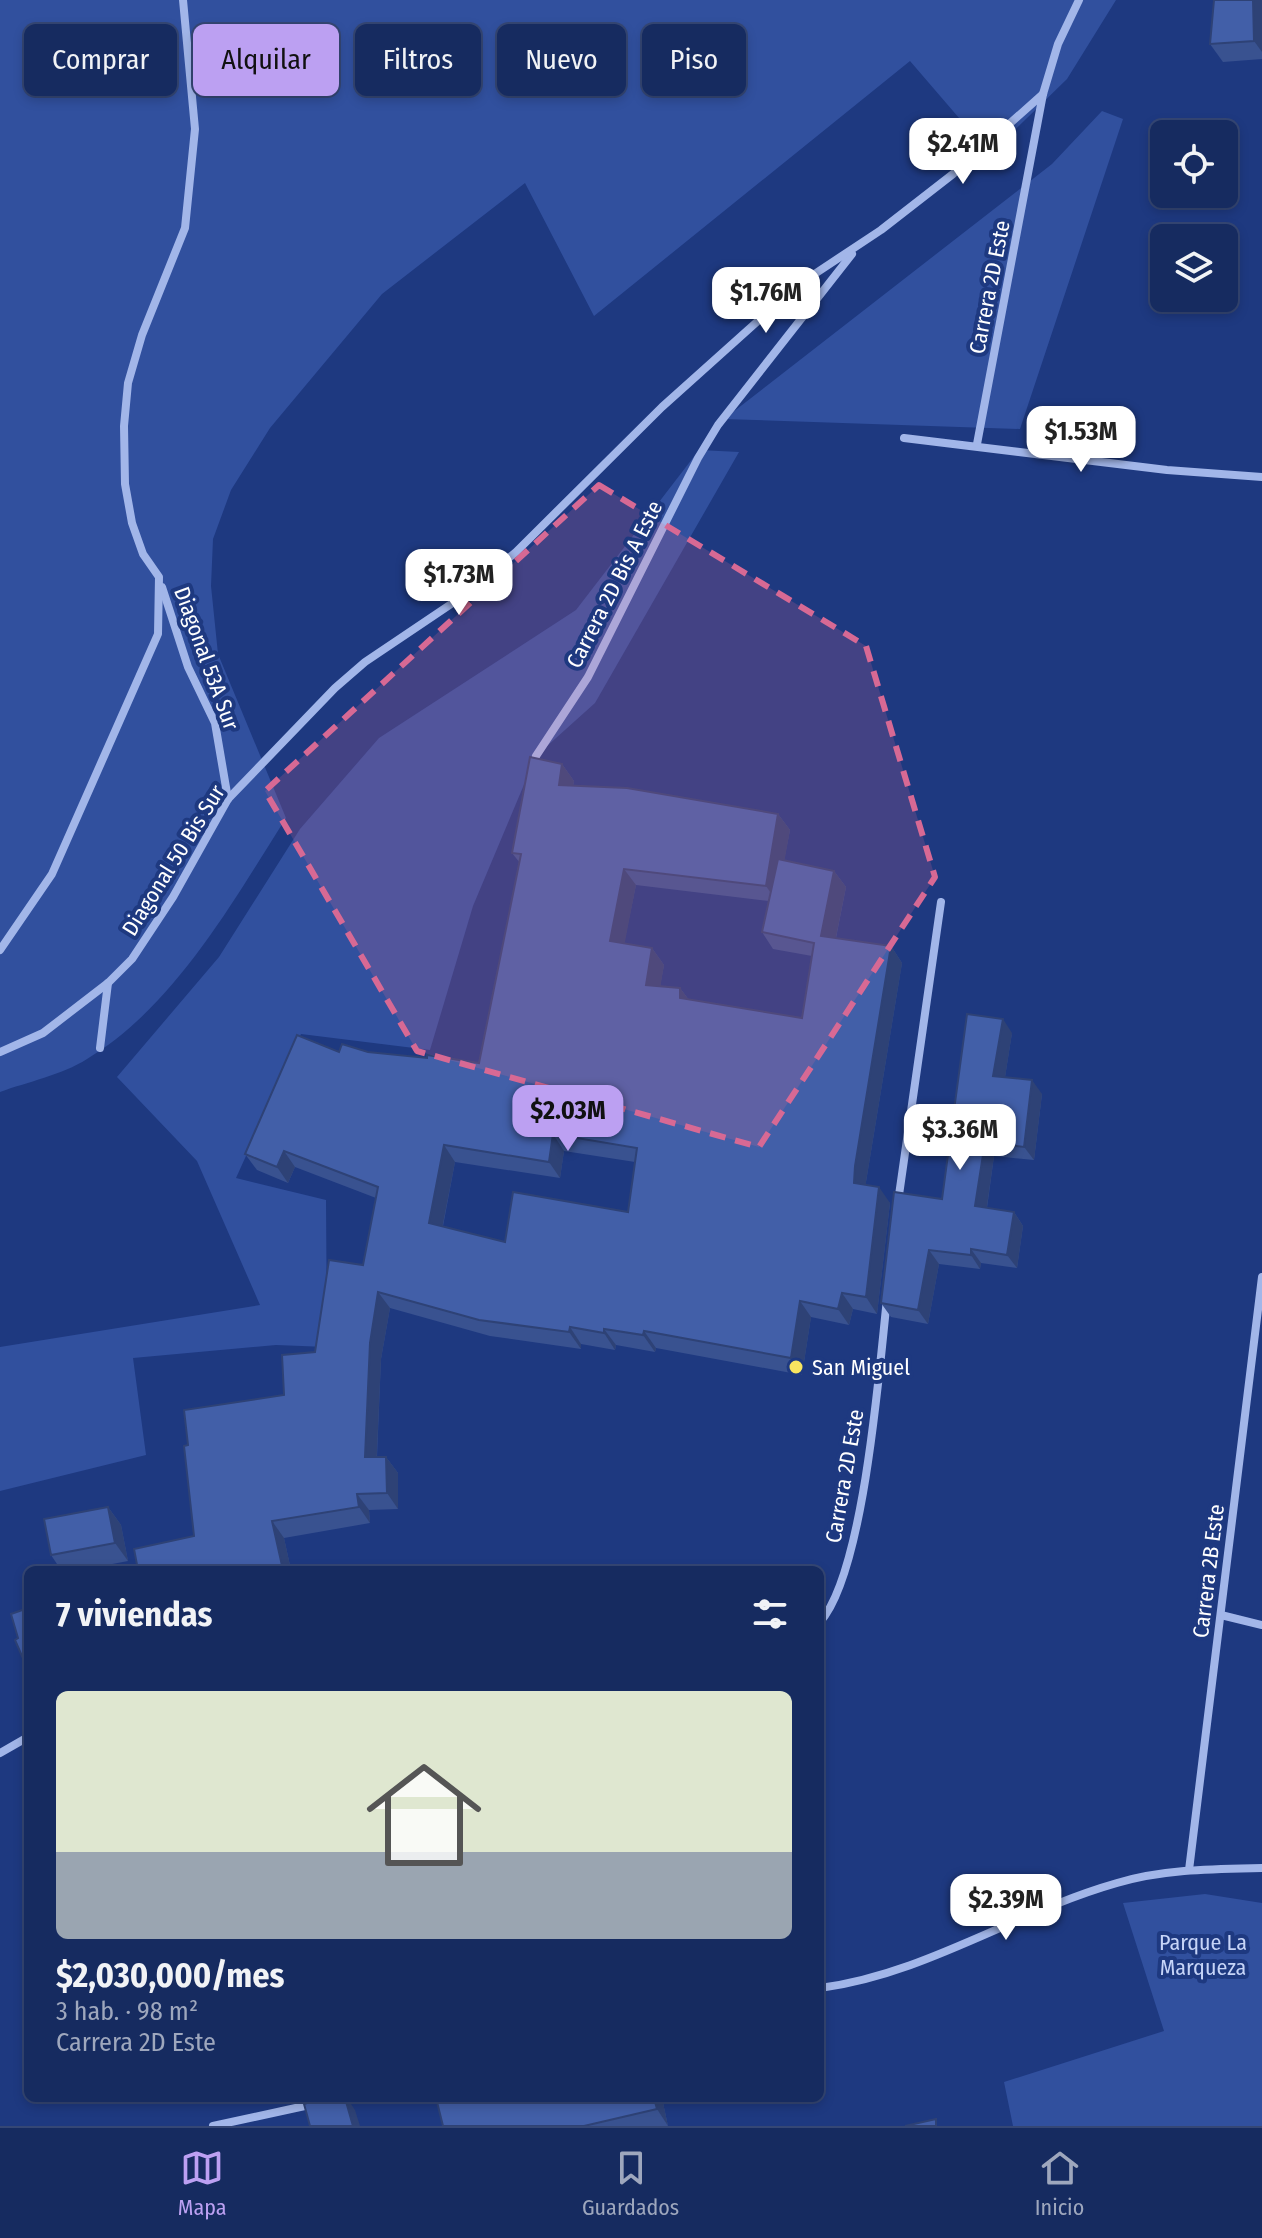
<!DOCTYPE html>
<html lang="es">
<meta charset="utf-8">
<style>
body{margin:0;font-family:"Fira Sans Condensed",sans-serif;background:#1f3366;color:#f1f3f6;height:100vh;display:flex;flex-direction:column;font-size:30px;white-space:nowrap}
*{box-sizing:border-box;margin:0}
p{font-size:26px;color:#9ea7bd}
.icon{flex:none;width:44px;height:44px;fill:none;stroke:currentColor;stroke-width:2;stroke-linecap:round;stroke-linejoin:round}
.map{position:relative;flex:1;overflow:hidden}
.drawer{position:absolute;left:24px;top:1566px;width:800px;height:536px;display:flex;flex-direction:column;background:#162b60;border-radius:12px;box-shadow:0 4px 12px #0003,0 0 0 2px #354775}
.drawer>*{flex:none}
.top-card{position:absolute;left:24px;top:24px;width:800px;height:72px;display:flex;gap:16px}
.fabs{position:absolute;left:1150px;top:120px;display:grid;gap:16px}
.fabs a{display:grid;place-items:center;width:88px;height:88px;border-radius:12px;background:#162b60;box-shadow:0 4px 12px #0003,0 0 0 2px #354775;font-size:40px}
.price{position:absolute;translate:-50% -68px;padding:0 18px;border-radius:16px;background:#fff;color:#222;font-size:26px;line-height:52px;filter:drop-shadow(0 2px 4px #0008)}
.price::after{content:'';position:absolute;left:50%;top:48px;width:24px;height:18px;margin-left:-12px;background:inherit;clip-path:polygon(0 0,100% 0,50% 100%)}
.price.current{background:#bca0f2;color:#111}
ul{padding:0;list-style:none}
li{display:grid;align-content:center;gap:16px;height:424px;padding:0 32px}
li+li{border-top:2px solid #354775}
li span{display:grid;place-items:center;height:248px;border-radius:12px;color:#555}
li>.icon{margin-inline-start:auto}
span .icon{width:144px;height:144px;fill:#fffc;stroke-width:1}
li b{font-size:34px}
h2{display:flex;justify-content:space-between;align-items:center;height:96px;padding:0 32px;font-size:34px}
.pill{padding:0 28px;border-radius:12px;background:#162b60;box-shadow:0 4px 12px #0003,0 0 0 2px #354775;font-size:28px;line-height:72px}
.pill.current{background:#bca0f2;color:#111}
.tab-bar{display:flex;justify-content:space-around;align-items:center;height:112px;border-top:2px solid #354775;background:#162b60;font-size:22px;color:#9ea7bd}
.tab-bar a{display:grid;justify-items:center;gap:4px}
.tab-bar .current{color:#bca0f2}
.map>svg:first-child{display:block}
</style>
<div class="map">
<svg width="1262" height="2126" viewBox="0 0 1262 2126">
<rect width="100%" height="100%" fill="#1e3980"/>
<g fill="#31509e">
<path d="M0,0H1116L1067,79L990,154L910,61L594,316L525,183L382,294L270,428L231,490L213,539L211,586L218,654L286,818C232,903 175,1006 87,1059C62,1075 27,1082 0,1092Z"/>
<path d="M1102,111L1123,119L1020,429L724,419L1052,164Z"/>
<path d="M699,450L739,452L595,703L536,756L473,906L430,1050L301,1034L236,1178L326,1200L327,1347L276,1345L133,1358L146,1455L0,1491V1347L260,1305L197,1161L117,1077L219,957L300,829L379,738L576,610Z"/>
<path d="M1205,1894L1262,1903V2126H1013L1004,2082L1164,2031L1123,1903Z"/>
</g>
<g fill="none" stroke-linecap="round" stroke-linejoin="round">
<g stroke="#a2b6e9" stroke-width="8">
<path d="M904,438L1167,470L1262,477"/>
<path d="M977,444L1043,94L1058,44L1079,0"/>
<path d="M162,587L188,667L215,723L228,799"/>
<path d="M536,756L588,677L698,458L718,425L852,254"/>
<path d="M0,950L52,874L158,634L159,577L143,554L132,523L125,484L124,426L128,383L142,335L185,228L195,129L183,0"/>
<path d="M100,1048L108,983"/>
<path d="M0,1052L43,1033L108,983L132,959L173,897L228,799L335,688L365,662L466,594L516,552L662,407L798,285L881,230L953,174L1043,94"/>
<path d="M898,1202L941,902"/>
<path d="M1221,1615L1262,1625"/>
<path d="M820,1622C864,1573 879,1370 887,1299"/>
<path d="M0,1753L28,1737"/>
<path d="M1189,1870L1262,1277"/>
<path d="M820,1988C926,1974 1015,1912 1117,1883C1164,1869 1214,1869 1262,1868"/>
<path d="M213,2126L314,2104"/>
</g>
</g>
<g fill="#395290" fill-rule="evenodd">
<path d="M1262,0V59L1223,62L1210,44Z"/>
<path d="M562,764L574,781L573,786L778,814L790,830L784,860L834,871L846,887L836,938L891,946L902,963L866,1182V1185L890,1203L877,1314L853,1309L849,1325L811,1317L802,1375L656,1348L655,1352L616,1345L615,1350L581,1344V1349L490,1336L390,1308L381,1359L377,1457H386L398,1473V1509L369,1510L370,1523L284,1538L291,1570H138L194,1536L188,1445L284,1395L315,1352L363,1265L376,1198L295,1167L288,1183L257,1170L245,1154L339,1052H368L479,1063L520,863L512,853ZM636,885L769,901L762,932L773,949L812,956L802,1018L689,1000L680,988L660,986L664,965L652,948L624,943ZM564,1151L635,1162L628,1212L505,1242L443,1226L455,1162L560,1178Z"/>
<path d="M1012,1033L1005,1077L1042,1094L1034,1160L994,1156L987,1208L1014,1212L1023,1226L1017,1268L981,1263L980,1269L939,1264L928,1324L891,1317L881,1303L942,1199Z"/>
<path d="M108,1507L121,1525L128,1561L81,1570H61L51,1555Z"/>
<path d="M662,2098L668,2126H443Z"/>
</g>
<g fill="#2e4276">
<path d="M1253,0H1262V52L1254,41Z"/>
<path d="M562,764L574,781L570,802L559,785Z"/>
<path d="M778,814L790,830L777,902L766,886Z"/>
<path d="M624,869L636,885L622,957L610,941Z"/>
<path d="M834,871L846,887L833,952L821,936Z"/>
<path d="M891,946L902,963L866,1182V1199L854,1183L855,1166Z"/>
<path d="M652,948L664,965L658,1001L646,985Z"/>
<path d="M680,988L692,1004L680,998Z"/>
<path d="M1003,1019L1012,1033L1003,1090L993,1076Z"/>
<path d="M1032,1080L1042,1094L1034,1160L1024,1147Z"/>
<path d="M553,1134L564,1151L560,1178L549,1162Z"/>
<path d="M985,1142L994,1156L985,1220L975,1206Z"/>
<path d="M444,1145L455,1162L440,1239L429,1223Z"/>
<path d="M284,1151L295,1167L288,1183L277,1167Z"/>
<path d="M879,1187L890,1203L877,1314L866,1297Z"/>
<path d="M1014,1212L1023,1226L1017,1268L1007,1255Z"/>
<path d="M971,1249L981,1263L980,1269L971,1255Z"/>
<path d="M929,1250L939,1264L928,1324L918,1310Z"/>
<path d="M378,1292L390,1308L381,1359L376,1473L365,1457L370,1343Z"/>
<path d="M842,1293L853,1309L849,1325L838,1309Z"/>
<path d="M800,1301L811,1317L802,1375L791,1358Z"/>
<path d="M570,1327L581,1344V1349L569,1332Z"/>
<path d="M604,1329L616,1345L615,1350L604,1333Z"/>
<path d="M644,1331L656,1348L655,1352L643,1335Z"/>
<path d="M386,1457L398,1473V1509L387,1493Z"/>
<path d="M357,1494L369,1510L370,1523L359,1507Z"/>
<path d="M108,1507L121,1525L128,1561L115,1543Z"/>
<path d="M272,1521L284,1538L291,1570H283Z"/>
<path d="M345,2098H347L355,2110L360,2126H353Z"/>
<path d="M654,2098H662L668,2126L657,2109Z"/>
</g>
<g fill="#425fa8" stroke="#2e4276" stroke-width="2" fill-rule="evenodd">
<path d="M1214,0H1253L1254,41L1210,44Z"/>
<path d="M530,757L562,764L559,785L627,788L778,814L766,886L624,869L610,941L652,948L646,985L680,988V998L802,1018L814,943L762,932L778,859L834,871L821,936L891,946L855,1166L854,1183L879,1187L866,1297L842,1293L838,1309L800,1301L791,1358L644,1331L643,1335L604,1329V1333L570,1327L569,1332L479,1320L378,1292L370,1343L365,1457H386L387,1493L357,1494L359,1507L272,1521L283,1570H138L134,1549L194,1536L184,1446L188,1445L184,1410L284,1395L282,1355L315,1352L329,1260L363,1265L378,1187L284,1151L277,1167L245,1154L297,1035L339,1052L342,1044L368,1052L427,1058V1055L479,1063L521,854L512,853ZM553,1134L637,1148L628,1212L513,1192L505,1242L429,1223L444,1145L549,1162Z"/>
<path d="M967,1014L1003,1019L993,1076L1032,1080L1024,1147L985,1142L975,1206L1014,1212L1007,1255L971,1249V1255L929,1250L918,1310L881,1303L894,1192L942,1199Z"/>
<path d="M108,1507L115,1543L51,1555L44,1519Z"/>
<path d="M28,1608V1670L15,1640L18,1638L11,1614Z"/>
<path d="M323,2098H345L353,2126H310L304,2104Z"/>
<path d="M436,2098H654L657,2109L584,2126H443Z"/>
<path d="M936,2119V2126H905Z"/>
</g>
<path fill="#d76994" fill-opacity="0.2" stroke="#d76994" stroke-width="6" stroke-dasharray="16 10" stroke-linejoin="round" d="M599,485L866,646L935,877L759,1147L417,1051L265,791Z"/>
<circle fill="#f8e560" stroke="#1e3980" stroke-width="3" cx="796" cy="1367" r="8"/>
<g text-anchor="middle" stroke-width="8" stroke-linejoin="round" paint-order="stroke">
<g font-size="22" fill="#fff" stroke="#1e3980">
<text transform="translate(989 287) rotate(-79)" y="8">Carrera 2D Este</text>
<text transform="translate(614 584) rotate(-63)" y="8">Carrera 2D Bis A Este</text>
<text transform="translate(207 658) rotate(70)" y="8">Diagonal 53A Sur</text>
<text transform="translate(173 860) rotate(-58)" y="8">Diagonal 50 Bis Sur</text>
<text transform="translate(844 1476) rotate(-80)" y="8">Carrera 2D Este</text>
<text transform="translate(1208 1571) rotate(-83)" y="8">Carrera 2B Este</text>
</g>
<g font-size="22" fill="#fff" stroke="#1e3980" text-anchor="start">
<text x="812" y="1375">San Miguel</text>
</g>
<g font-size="22" fill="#c6d4f7" stroke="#1e3980">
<text x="1203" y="1950">Parque La<tspan x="1203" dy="25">Marqueza</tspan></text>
</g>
</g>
</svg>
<div class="fabs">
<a><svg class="icon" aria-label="locate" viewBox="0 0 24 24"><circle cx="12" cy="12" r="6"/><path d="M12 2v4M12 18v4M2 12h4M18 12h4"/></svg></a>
<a><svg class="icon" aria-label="layers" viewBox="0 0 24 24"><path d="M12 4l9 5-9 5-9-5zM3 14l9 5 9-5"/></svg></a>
</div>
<b class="price" style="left:963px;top:186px">$2.41M</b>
<b class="price" style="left:766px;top:335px">$1.76M</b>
<b class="price" style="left:1081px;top:474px">$1.53M</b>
<b class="price" style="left:459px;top:617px">$1.73M</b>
<b class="price current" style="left:568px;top:1153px">$2.03M</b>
<b class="price" style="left:960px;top:1172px">$3.36M</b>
<b class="price" style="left:1006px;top:1942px">$2.39M</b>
<div class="top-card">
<a class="pill">Comprar</a>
<a class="pill current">Alquilar</a>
<a class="pill">Filtros</a>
<a class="pill">Nuevo</a>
<a class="pill">Piso</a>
</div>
<section class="drawer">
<h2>7 viviendas<svg class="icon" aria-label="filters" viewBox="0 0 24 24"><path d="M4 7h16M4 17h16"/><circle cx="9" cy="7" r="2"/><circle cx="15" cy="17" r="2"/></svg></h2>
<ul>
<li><span style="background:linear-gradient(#dfe7d0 65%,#9aa5b1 0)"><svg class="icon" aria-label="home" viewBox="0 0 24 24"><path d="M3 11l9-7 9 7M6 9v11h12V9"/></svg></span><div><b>$2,030,000/mes</b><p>3 hab. · 98 m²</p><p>Carrera 2D Este</p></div></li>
</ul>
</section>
</div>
<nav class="tab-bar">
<a class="current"><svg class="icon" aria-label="map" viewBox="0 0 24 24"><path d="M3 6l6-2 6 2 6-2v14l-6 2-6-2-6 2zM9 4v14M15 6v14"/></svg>Mapa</a>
<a><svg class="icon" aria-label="saved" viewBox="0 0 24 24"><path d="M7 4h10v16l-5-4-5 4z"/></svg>Guardados</a>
<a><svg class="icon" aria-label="home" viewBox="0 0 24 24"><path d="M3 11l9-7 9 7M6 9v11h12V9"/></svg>Inicio</a>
</nav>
